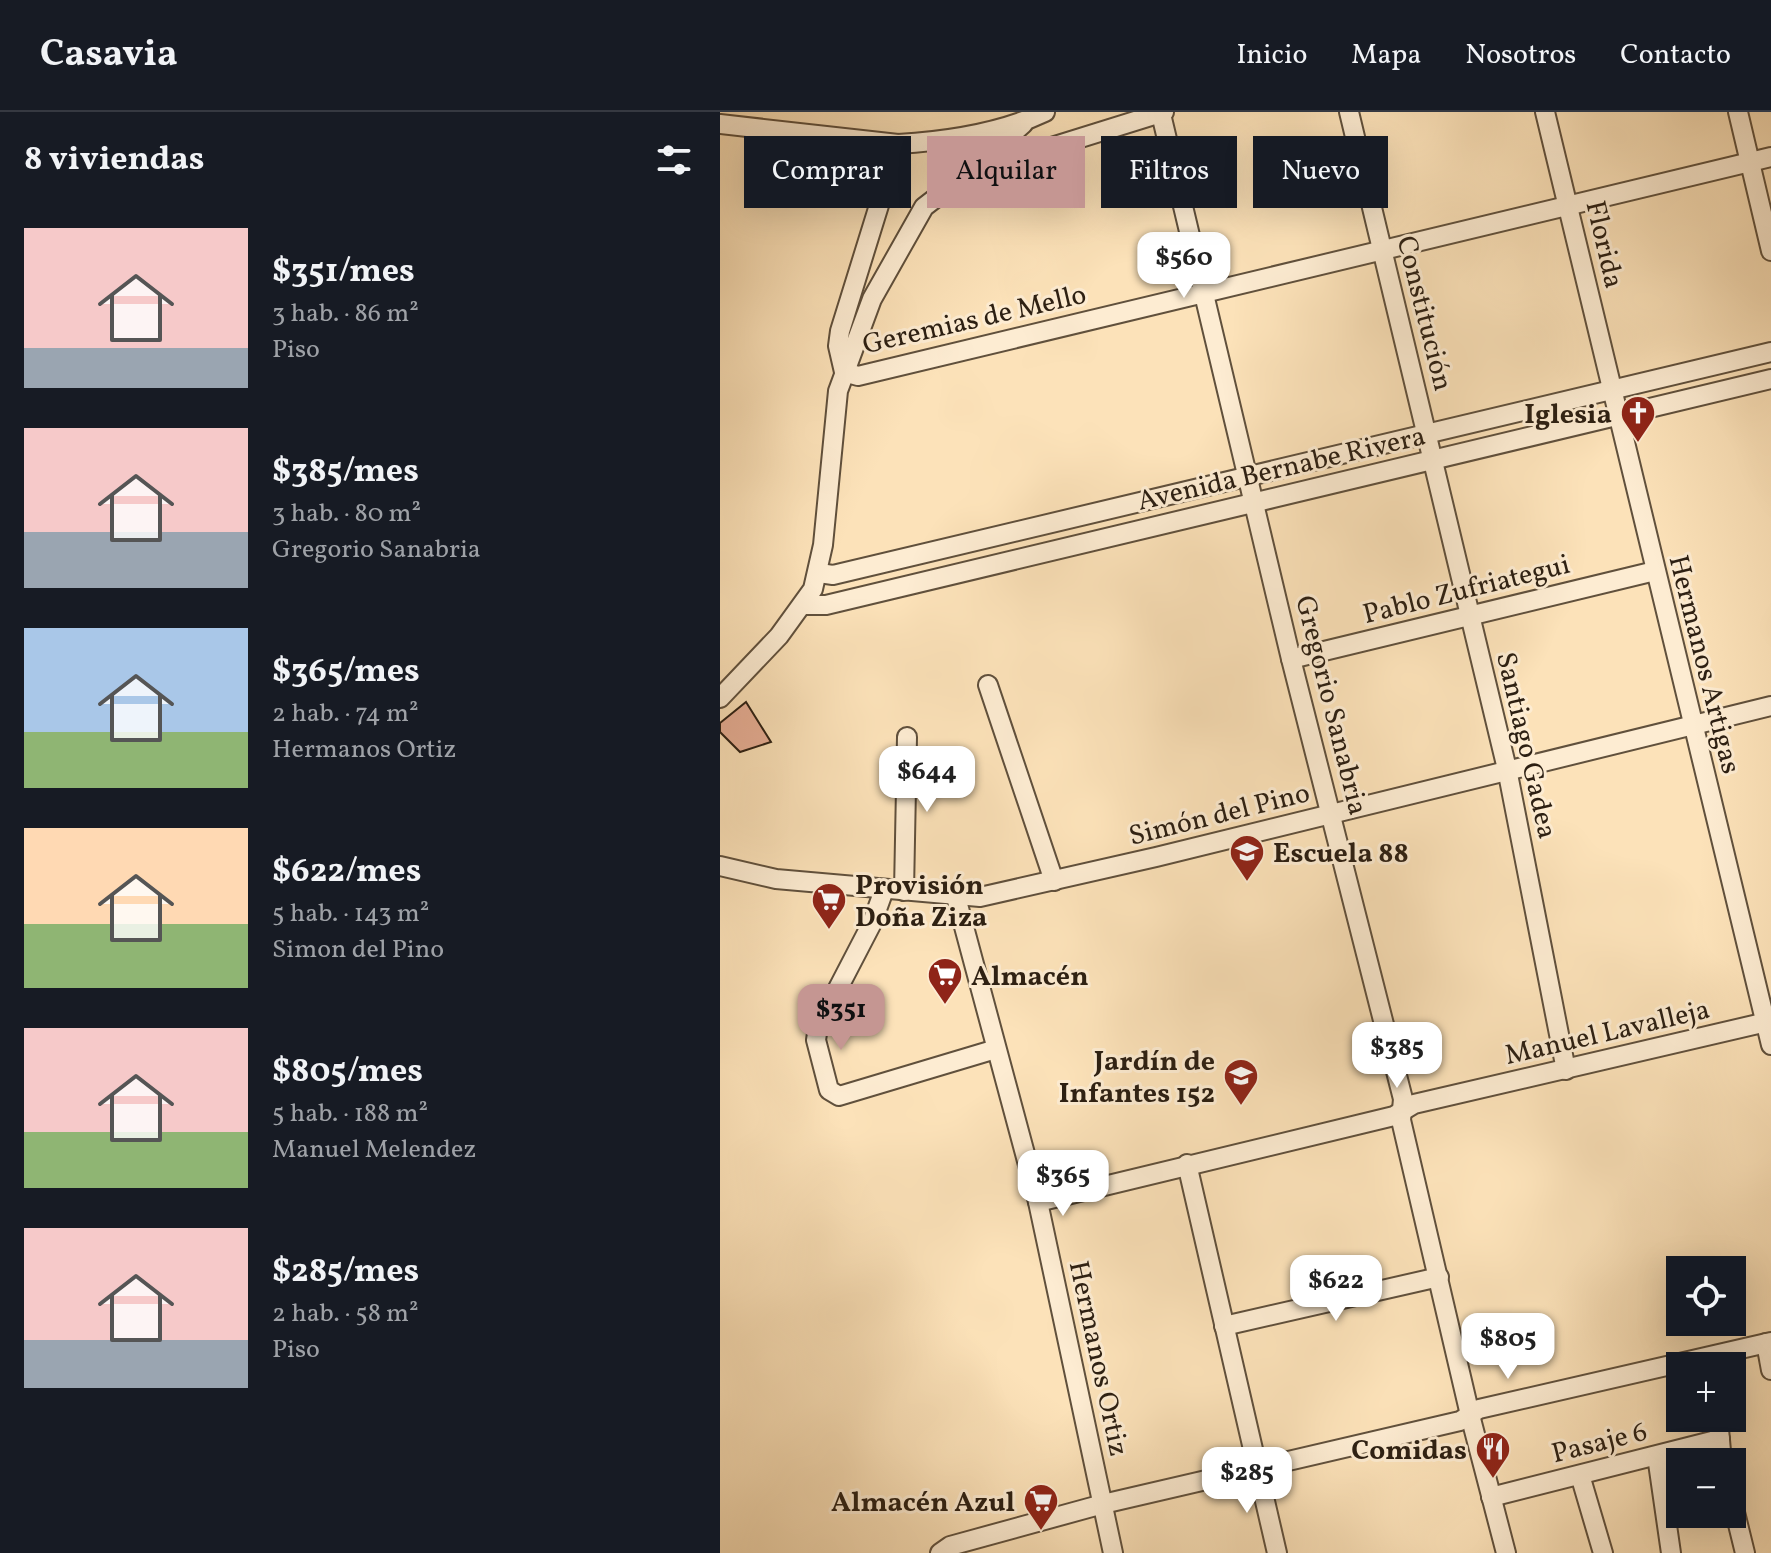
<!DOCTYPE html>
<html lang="es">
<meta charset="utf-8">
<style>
body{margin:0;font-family:Vollkorn,serif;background:#242831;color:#f1f3f6;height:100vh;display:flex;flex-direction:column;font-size:30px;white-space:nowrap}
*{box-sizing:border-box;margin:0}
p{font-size:26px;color:#9ea1a6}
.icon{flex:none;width:44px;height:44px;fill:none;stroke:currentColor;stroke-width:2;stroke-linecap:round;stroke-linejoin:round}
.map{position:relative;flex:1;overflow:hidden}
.details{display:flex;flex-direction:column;background:#171b24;width:720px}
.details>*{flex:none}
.top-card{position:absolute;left:24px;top:24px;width:760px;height:72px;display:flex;gap:16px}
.tools{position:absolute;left:946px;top:1144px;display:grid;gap:16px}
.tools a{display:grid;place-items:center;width:80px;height:80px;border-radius:0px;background:#171b24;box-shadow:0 8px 32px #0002;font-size:40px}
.price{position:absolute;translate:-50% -68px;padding:0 18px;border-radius:16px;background:#fff;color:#222;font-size:26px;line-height:52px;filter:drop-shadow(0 2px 4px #0008)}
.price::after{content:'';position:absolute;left:50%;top:48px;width:24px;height:18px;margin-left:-12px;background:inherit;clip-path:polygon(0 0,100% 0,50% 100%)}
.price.current{background:#c59692;color:#111}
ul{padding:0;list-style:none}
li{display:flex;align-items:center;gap:24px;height:200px;padding:0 24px}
li span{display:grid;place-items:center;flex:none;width:224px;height:160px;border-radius:0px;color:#555}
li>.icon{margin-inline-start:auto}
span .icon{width:96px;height:96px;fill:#fffc;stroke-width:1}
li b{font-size:34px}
h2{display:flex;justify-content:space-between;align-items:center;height:96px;padding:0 24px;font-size:34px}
.chip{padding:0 28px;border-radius:0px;background:#171b24;box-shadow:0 8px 32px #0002;font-size:28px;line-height:72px}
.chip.current{background:#c59692;color:#111}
header{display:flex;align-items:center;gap:48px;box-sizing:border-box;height:112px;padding:0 40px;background:#171b24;border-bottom:2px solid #363941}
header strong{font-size:38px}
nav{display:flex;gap:44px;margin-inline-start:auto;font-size:28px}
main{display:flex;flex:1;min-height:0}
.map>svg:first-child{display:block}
</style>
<header>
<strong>Casavia</strong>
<nav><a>Inicio</a><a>Mapa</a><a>Nosotros</a><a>Contacto</a></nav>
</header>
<main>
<section class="details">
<h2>8 viviendas<svg class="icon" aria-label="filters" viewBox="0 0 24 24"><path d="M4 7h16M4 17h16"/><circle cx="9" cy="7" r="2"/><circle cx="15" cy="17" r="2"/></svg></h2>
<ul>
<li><span style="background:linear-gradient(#f6c9c9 75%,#9aa5b1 0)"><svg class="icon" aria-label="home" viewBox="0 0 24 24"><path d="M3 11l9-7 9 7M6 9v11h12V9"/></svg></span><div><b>$351/mes</b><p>3 hab. · 86 m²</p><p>Piso</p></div></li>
<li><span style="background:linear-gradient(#f6c9c9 65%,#9aa5b1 0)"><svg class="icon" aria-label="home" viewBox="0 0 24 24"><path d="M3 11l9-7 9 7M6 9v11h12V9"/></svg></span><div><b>$385/mes</b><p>3 hab. · 80 m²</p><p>Gregorio Sanabria</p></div></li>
<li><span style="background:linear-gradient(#a9c7e8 65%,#8fb573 0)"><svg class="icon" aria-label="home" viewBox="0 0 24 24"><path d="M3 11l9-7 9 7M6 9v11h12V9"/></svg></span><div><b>$365/mes</b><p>2 hab. · 74 m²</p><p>Hermanos Ortiz</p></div></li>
<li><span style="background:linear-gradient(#ffd9b3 60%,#8fb573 0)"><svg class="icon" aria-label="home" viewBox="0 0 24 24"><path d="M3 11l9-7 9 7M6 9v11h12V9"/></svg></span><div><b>$622/mes</b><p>5 hab. · 143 m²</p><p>Simon del Pino</p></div></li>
<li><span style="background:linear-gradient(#f6c9c9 65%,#8fb573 0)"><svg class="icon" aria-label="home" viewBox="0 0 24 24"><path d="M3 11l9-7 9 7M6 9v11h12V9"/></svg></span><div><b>$805/mes</b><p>5 hab. · 188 m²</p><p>Manuel Melendez</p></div></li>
<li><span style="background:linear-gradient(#f6c9c9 70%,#9aa5b1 0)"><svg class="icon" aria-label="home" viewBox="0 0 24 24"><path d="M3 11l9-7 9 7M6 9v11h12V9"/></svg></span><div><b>$285/mes</b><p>2 hab. · 58 m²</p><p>Piso</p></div></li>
</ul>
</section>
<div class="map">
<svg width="1051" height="1441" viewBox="0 0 1051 1441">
<rect width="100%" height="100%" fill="#fce2b9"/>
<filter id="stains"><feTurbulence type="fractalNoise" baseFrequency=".0025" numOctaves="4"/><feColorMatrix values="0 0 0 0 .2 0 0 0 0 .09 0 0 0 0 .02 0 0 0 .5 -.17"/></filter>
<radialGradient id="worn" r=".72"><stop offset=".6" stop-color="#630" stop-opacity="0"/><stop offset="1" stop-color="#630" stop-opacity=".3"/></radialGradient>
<path fill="#e8af96" stroke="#2c1f12" stroke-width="2" d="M26,590L51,630L20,640L0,620V611Z"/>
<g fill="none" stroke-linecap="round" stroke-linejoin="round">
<defs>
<g id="minor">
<path d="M629,0L787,657L846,958"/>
<path d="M825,0L1051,933"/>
<path d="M1018,0L1051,139"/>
<path d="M441,2L571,547L683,987L681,1008L750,1303L786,1441"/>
<path d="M0,12L178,32"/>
<path d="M250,59L303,12"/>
<path d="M124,260L138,264L1051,45"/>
<path d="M124,260L118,234L120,219L178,32C227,29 281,21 325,0"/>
<path d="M99,461L113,463L1051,240"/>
<path d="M83,493H106L1051,267"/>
<path d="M571,547L935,459"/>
<path d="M268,573L334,769"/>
<path d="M0,586L59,524L93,477L103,433L118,279L152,187L204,95L248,61L444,0"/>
<path d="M0,754L56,767L260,785L436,745L1051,594"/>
<path d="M164,778L152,811L98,915L96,928L109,978L119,984L276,937"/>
<path d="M184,779L187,625"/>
<path d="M236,785L318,1090L393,1441"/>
<path d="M467,1052L557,1441"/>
<path d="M318,1090L674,1004L694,992L1051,909"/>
<path d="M504,1214L719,1165"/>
<path d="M1046,1231L1051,1258"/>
<path d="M998,1306L1002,1350"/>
<path d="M937,1344L951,1441"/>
<path d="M860,1363L883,1441"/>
<path d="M771,1385L1000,1327"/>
<path d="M1012,1388L1025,1441"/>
<path d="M220,1441L230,1434L383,1392L740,1309L759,1297L1051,1230"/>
</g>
</defs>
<use href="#minor" stroke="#60503c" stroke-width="22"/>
<use href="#minor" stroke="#fdecd2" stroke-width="18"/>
</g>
<defs>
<symbol id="church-pin" viewBox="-11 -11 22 30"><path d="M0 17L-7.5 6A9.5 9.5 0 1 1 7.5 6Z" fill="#8f2418" stroke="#fdecd2"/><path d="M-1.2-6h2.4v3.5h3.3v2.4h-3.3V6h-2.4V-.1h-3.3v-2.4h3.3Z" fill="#fff"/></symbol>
<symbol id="school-pin" viewBox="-11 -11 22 30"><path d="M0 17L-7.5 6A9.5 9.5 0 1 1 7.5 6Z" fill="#8f2418" stroke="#fdecd2"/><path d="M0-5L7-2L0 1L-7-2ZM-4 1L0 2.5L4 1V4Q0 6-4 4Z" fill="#fff"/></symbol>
<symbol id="supermarket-pin" viewBox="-11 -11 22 30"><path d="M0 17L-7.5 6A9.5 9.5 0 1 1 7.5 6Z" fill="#8f2418" stroke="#fdecd2"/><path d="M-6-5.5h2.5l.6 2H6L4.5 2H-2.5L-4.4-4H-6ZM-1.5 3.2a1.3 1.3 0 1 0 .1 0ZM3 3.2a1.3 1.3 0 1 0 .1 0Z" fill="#fff"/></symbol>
<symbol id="restaurant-pin" viewBox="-11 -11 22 30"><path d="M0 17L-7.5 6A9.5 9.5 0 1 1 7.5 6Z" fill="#8f2418" stroke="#fdecd2"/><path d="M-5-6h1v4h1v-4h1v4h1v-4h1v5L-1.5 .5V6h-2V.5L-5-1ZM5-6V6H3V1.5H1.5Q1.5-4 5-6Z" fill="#fff"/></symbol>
</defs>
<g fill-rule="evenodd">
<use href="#church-pin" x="898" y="281" width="40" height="54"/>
<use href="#school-pin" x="507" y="720" width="40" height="54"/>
<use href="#supermarket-pin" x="89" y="768" width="40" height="54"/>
<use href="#supermarket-pin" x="205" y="843" width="40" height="54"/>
<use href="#school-pin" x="501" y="944" width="40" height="54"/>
<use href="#restaurant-pin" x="753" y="1317" width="40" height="54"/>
<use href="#supermarket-pin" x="301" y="1369" width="40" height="54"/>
</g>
<g text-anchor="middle" stroke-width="6" stroke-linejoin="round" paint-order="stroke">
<g font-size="28" fill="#2c1f12" stroke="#fdecd2">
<text transform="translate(886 132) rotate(77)" y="10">Florida</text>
<text transform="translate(706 201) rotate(76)" y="10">Constitución</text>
<text transform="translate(254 206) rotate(-13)" y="10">Geremias de Mello</text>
<text transform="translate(561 355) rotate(-13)" y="10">Avenida Bernabe Rivera</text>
<text transform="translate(746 476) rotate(-14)" y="10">Pablo Zufriategui</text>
<text transform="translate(986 552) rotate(76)" y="10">Hermanos Artigas</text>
<text transform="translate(613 593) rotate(76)" y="10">Gregorio Sanabria</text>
<text transform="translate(808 633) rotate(77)" y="10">Santiago Gadea</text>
<text transform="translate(499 701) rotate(-14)" y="10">Simón del Pino</text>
<text transform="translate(887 919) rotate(-13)" y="10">Manuel Lavalleja</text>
<text transform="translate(380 1246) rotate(78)" y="10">Hermanos Ortiz</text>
<text transform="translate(879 1329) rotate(-14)" y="10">Pasaje 6</text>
</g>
<g font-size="28" font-weight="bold" fill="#2c1f12" stroke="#fdecd2" text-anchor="end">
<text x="892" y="311">Iglesia</text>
<text x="553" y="750" text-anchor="start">Escuela 88</text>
<text x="135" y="782" text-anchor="start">Provisión<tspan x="135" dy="32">Doña Ziza</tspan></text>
<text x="251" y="873" text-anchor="start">Almacén</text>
<text x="495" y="958">Jardín de<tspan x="495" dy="32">Infantes 152</tspan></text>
<text x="747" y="1347">Comidas</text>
<text x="295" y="1399">Almacén Azul</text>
</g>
</g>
<rect width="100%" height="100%" filter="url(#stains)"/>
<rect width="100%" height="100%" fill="url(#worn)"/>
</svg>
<div class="tools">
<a><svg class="icon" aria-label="locate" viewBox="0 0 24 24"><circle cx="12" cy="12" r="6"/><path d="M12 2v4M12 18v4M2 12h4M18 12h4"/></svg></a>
<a>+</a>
<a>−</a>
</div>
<b class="price" style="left:464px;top:188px">$560</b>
<b class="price" style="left:207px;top:702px">$644</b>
<b class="price current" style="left:121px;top:940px">$351</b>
<b class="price" style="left:677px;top:978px">$385</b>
<b class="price" style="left:343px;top:1106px">$365</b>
<b class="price" style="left:616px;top:1211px">$622</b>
<b class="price" style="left:788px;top:1269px">$805</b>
<b class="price" style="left:527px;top:1403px">$285</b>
<div class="top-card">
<a class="chip">Comprar</a>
<a class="chip current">Alquilar</a>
<a class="chip">Filtros</a>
<a class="chip">Nuevo</a>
</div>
</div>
</main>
